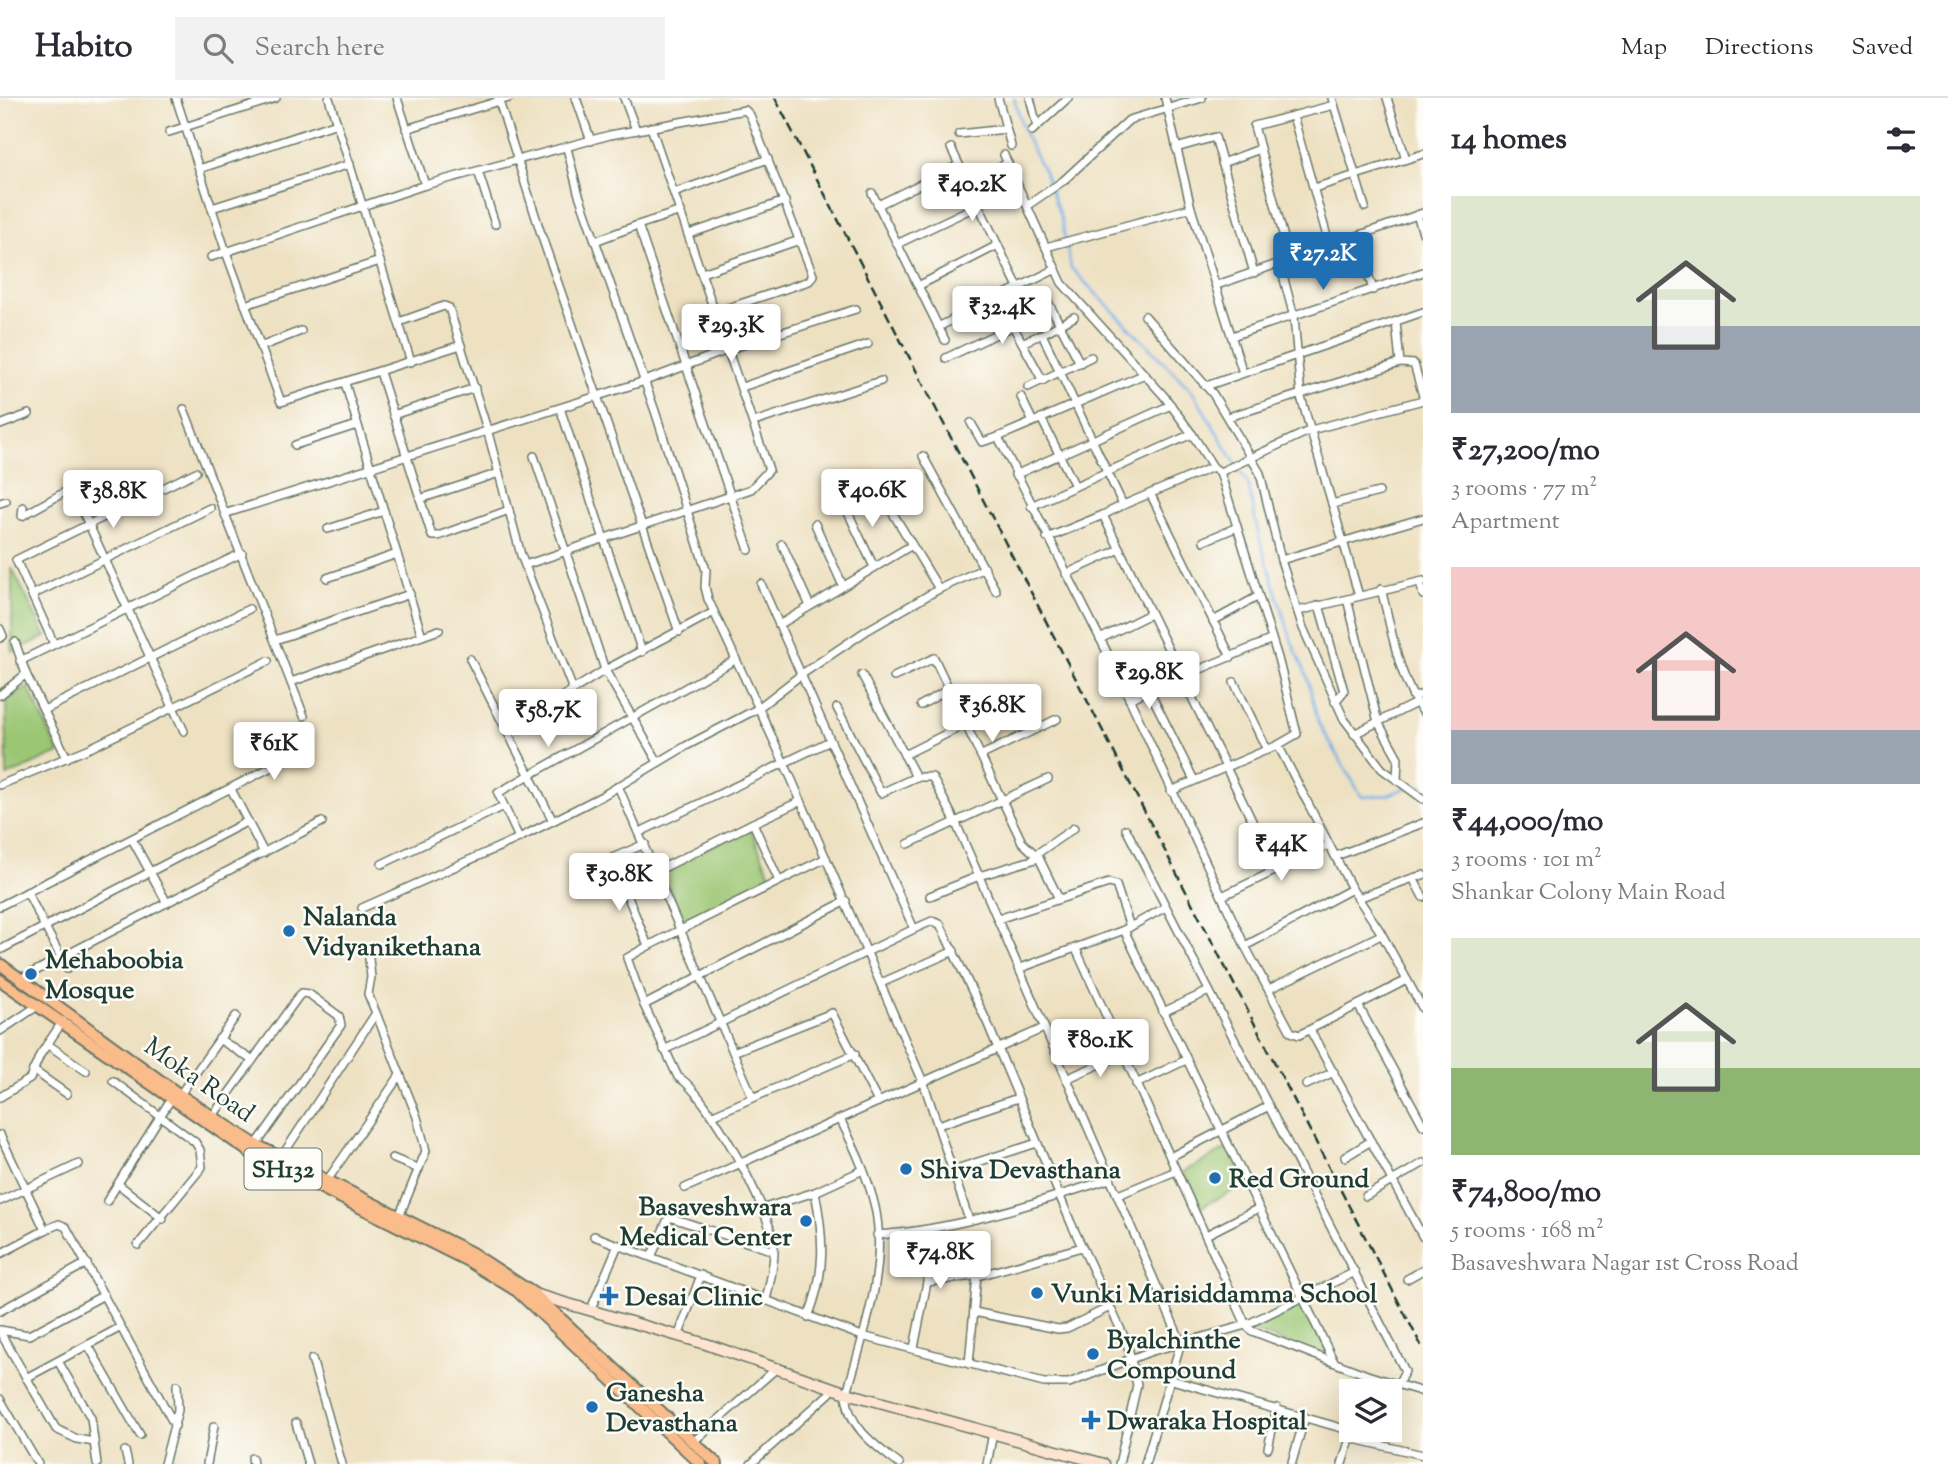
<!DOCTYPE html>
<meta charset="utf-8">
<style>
body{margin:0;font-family:"Sorts Mill Goudy",serif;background:#f2f2f3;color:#2b2b33;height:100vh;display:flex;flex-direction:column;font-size:26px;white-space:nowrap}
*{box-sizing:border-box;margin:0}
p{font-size:23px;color:#7c7c81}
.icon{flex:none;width:38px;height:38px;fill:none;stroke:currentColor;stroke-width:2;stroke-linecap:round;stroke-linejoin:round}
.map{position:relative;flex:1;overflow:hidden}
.details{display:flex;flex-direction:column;background:#fff;width:525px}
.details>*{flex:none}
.buttons{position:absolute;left:1339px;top:1281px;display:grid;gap:14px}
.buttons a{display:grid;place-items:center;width:63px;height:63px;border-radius:0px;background:#fff;box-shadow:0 7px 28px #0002;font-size:35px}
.price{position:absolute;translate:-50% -60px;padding:0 16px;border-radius:7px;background:#fff;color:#222;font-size:23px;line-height:46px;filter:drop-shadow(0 2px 4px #0008)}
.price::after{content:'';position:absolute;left:50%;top:42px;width:21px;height:16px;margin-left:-10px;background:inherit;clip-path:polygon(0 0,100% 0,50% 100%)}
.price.on{background:#1f6fb2;color:#fff}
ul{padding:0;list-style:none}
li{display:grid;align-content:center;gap:14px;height:371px;padding:0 28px}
li span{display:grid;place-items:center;height:217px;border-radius:0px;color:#555}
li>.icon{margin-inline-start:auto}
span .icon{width:126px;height:126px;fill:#fffc;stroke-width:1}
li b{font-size:30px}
h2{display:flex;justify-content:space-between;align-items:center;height:84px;padding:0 28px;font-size:30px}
header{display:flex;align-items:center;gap:42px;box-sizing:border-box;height:98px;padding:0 35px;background:#fff;border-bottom:2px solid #e1e1e2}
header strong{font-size:33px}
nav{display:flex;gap:38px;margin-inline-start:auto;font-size:24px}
.search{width:490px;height:63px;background:#f2f2f3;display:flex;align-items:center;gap:18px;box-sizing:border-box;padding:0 24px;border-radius:0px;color:#7c7c81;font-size:26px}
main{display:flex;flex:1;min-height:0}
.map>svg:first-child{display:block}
</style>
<header>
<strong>Habito</strong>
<div class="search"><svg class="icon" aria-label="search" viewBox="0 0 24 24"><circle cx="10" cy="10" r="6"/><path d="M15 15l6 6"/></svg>Search here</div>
<nav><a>Map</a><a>Directions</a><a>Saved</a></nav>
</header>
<main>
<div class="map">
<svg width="1423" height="1366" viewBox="0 0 1423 1366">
<rect width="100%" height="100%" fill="#fdfcf7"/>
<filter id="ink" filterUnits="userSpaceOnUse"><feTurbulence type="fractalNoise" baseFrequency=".0143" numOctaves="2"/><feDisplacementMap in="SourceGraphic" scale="14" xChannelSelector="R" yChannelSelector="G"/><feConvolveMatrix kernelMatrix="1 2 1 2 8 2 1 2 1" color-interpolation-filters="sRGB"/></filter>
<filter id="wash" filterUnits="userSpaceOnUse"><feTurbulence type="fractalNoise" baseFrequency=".00686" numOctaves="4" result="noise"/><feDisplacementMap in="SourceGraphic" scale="28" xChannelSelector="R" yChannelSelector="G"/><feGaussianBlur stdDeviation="1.57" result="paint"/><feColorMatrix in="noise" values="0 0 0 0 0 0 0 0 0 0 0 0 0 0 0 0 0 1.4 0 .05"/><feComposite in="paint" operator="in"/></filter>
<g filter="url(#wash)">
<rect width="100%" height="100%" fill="#eee1c2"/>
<g fill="#9bc673" stroke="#5d8254" stroke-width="2">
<path d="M12,470L46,539L12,554Z"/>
<path d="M28,589L59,655L7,678L6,602Z"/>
<path d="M750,730L772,781L683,824L661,771Z"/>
<path d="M1228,1050L1247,1086L1201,1109L1183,1074Z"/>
<path d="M1303,1200L1331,1261L1253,1233L1250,1227Z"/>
</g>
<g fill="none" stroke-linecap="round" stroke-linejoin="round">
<path stroke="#78afe7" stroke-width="2.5" d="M1014,0L1024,35L1044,74L1061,120L1071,170L1192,293L1248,386L1259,439L1292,544L1307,578L1318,624L1362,699L1388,697L1411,688L1423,689"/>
</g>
</g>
<g filter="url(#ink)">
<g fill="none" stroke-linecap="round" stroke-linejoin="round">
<defs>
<g id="street">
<path d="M176,0L226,154L281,304L461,247"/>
<path d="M329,0L411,264"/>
<path d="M397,0L425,87"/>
<path d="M498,0L543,142L679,534"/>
<path d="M576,0L591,43"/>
<path d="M624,0L636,32"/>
<path d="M998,0L1011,48"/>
<path d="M1030,0L1037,28"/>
<path d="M1165,0L1191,110L1243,275"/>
<path d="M1332,0L1365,109"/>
<path d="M1387,0L1406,61"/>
<path d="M1293,18L1330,149"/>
<path d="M406,31L509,0"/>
<path d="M1032,33L1068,0"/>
<path d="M169,34L276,0"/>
<path d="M959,36L1006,31"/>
<path d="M567,50L578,94L655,313L706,472L705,489L708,501L791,680L924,986L969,1122"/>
<path d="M951,50L1018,189"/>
<path d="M1176,50L1215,39L1254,175"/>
<path d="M1004,57L1062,185L1164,298L1192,336"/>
<path d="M1222,65L1260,51"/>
<path d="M199,71L337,25"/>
<path d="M478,73L495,126"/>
<path d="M968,84L1008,65"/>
<path d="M1314,90L1423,56"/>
<path d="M674,95L768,61"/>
<path d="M872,95L945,242"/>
<path d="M878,107L959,67"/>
<path d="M1028,107L1063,83L1129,22L1202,0"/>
<path d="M212,110L350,66"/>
<path d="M681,113L638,127L749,452"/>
<path d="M1417,117L1423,135"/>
<path d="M689,136L785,103"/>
<path d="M1357,139L1373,192"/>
<path d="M595,143L638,127"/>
<path d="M897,146L979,107"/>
<path d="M1046,149L1191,110"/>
<path d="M211,159L425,87L610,37L745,12L750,17L813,177L809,183L716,214"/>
<path d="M1290,162L1254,28L1334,7"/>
<path d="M1280,166L1294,219L1301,299L1359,498"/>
<path d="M702,175L800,142"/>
<path d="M1217,187L1423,115"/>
<path d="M918,188L998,147"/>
<path d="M1045,198L1080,265"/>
<path d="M245,207L380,163"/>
<path d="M1145,218L1213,296L1260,375L1281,462L1303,530L1344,621L1382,671L1423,701"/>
<path d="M399,224L444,208L449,210L487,331L521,457L573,592"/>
<path d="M1396,224L1400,265L1414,266L1423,298"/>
<path d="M938,229L1056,171"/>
<path d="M1042,236L1074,219"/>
<path d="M1232,238L1423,174"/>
<path d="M1024,244L1042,236L1123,407L1103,417L1276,772"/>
<path d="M260,249L301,233"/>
<path d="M946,260L1013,228L1043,283"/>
<path d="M380,274L432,438H438L509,412"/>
<path d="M345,285L422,538"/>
<path d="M1206,288L1423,214"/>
<path d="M742,289L868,246"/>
<path d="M1028,289L1091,259"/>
<path d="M1021,299L1033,324"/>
<path d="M560,310L642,554"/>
<path d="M184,311L304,618"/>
<path d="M393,317L475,290"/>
<path d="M1228,319L1400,265"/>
<path d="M1041,320L1075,388"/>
<path d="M754,324L881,283"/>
<path d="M971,325L982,344L998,339L1115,570L1245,848L1291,934L1299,937L1407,882"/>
<path d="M0,327L29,316"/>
<path d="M998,339L1145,276"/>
<path d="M295,347L357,327"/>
<path d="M534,358L605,572L658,664"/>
<path d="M923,358L996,493"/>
<path d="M1220,374L1311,332L1423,302"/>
<path d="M1015,377L1171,307"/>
<path d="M875,386L939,491"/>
<path d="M1151,397L1231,559"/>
<path d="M420,401L499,375"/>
<path d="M843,404L874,469"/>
<path d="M0,405L6,403"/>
<path d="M1332,406L1379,394"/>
<path d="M1123,407L1213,369"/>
<path d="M1031,408L1192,336L1213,369L1220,374L1278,560L1297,636L1278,647"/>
<path d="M23,409L22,418L72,390L184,633"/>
<path d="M227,415L645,283L733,250L856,211"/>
<path d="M815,426L843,488"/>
<path d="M328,431L384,413"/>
<path d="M1047,440L1103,417"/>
<path d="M1204,443L1235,430"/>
<path d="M782,446L810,508"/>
<path d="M1281,462L1423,420"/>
<path d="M525,467L751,391L769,372L651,29"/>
<path d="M1066,476L1120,451"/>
<path d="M327,480L397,456"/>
<path d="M1420,484L1423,497"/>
<path d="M761,486L914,831"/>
<path d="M1381,491C1392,531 1398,581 1423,614"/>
<path d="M32,497L210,410"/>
<path d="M1347,501L1378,624L1416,605"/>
<path d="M1319,507L1344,593L1335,604"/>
<path d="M1298,513L1423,483"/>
<path d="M1213,523L1257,499"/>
<path d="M779,527L912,447"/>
<path d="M0,531L3,538L0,540"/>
<path d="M1100,541L1150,516"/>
<path d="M275,542L410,496"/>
<path d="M15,544L26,576L67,660"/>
<path d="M54,546L16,462L196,374"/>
<path d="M470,561L553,723"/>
<path d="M20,563L242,455"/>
<path d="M862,577L916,679H932L955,723L1181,1244L1145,1366"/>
<path d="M894,579L934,560L1022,744L1039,760L1059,801"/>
<path d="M291,584L439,532"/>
<path d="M1234,584L1267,652"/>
<path d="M1149,592L1194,682"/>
<path d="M0,597L26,576"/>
<path d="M1413,599L1423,596"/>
<path d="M1129,601L1270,542"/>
<path d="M921,607L949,591"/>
<path d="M837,610L881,695L916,679"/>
<path d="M44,612L249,511"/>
<path d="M507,633L605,572L714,514"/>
<path d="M1354,636L1378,624L1398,660L1397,681"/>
<path d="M904,657L966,626"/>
<path d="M982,657L1057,621"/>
<path d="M0,687L90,650L268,563"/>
<path d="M618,688L753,1000"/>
<path d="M231,691L264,755"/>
<path d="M1171,693L1278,647L1352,791L1380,833L1423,911"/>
<path d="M504,708L519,740"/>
<path d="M753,725L801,703"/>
<path d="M1126,731L1405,1273L1398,1286"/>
<path d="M640,734L830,643"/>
<path d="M132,741L167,805"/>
<path d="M908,746L1048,681"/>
<path d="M1035,757L1074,730"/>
<path d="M1336,758L1423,725"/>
<path d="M382,766L504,708L498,695L503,692L735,562"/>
<path d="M657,773L753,725L779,783"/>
<path d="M1423,777L1413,780L1423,799"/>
<path d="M27,794L67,871"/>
<path d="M930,798L979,778L1039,760"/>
<path d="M1222,798L1329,747"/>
<path d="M1358,800L1413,780"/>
<path d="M0,808L305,652"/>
<path d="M362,810L519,740L602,698L686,648L757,611L802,576L866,533L939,491L985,470"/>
<path d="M998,821L1109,785L1116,787L1130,829L1124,832L1334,1264"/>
<path d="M1130,829L1164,810"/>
<path d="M648,848L826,760"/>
<path d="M1245,848L1352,791"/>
<path d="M1076,851L1246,1227L1355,1174"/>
<path d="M0,852L248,723"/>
<path d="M1018,871L1124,832"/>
<path d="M22,880L322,724"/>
<path d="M881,885L954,853"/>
<path d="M1269,891L1381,837"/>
<path d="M644,907L627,860L648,848L612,760L645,746"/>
<path d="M1358,907L1423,1027"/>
<path d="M1163,914L1209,893"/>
<path d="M376,915L417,1019L426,1053L398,1121"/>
<path d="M1310,932L1423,1139"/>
<path d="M0,933L39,907"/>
<path d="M219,941L252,962"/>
<path d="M47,946L86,973"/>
<path d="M664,952L914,831L932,823L940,826L987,924L1071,1125L1127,1245L1137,1287L1119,1366"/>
<path d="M733,954L832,915L878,1004"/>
<path d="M33,972L67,996"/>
<path d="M1066,981L1123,956"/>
<path d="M113,983L195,1044L200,1052L202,1069L138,1147"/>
<path d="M1136,986L1186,962"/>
<path d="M1306,987L1334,974"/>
<path d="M179,998L236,918"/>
<path d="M0,999L30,981L40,957L63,923"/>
<path d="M713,1017L855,956"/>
<path d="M212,1019L298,899L302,895L309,896L339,918L341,927L256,1047"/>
<path d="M841,1023C855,1050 868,1079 875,1109C888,1169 863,1237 847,1295C845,1327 876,1348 899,1366"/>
<path d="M938,1027L1018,1000"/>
<path d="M0,1037L45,1132L59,1126L66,1129L175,1328"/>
<path d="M1170,1059L1269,1008"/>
<path d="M1345,1059L1371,1043"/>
<path d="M392,1060L419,1071"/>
<path d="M280,1061L376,915L368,896L371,879L369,861"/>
<path d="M953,1072L1037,1045"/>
<path d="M326,1084L400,977"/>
<path d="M118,1086L163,1121"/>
<path d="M685,1090L1044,930"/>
<path d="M1118,1097L1176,1073"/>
<path d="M1366,1098L1423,1065"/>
<path d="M0,1103L79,1066"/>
<path d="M107,1103L171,1001"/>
<path d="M761,1111L815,1094L863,1072"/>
<path d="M877,1137C956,1132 1035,1105 1110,1081"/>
<path d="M1206,1137L1259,1110"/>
<path d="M594,1138L862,1238L1044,1285H1069L1149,1254L1246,1227L1252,1233L1367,1277L1423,1294"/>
<path d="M0,1156L45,1132"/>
<path d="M651,1159L669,1119L774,1153"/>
<path d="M1407,1181L1423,1172"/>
<path d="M927,1184L981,1177L1082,1149"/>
<path d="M766,1203C769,1186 775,1167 774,1149C773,1117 706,993 678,979L644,907L846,803"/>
<path d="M591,1211L618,1147"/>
<path d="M0,1213L87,1165"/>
<path d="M974,1214L1058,1231L1067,1230L1110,1209"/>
<path d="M808,1219C826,1175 824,1139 815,1094"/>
<path d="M0,1232L29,1237L104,1197"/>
<path d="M0,1234L56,1331L77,1341L94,1344"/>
<path d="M678,1239L701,1177"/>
<path d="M88,1247L140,1337"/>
<path d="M914,1250L928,1179L926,1133"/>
<path d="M312,1261L342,1366"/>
<path d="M58,1263L91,1320L97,1366"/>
<path d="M969,1266L977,1177"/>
<path d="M26,1280L121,1229"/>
<path d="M1172,1282L1352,1333"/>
<path d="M1362,1293L1367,1277"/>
<path d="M0,1301L38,1366"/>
<path d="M296,1325L308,1366"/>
<path d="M1350,1340L1423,1357"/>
<path d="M693,1344L778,1269"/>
<path d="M1268,1350L1277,1310"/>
<path d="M125,1353L128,1366"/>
<path d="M252,1360L253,1366"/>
<path d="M1292,1364L1305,1319"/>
<path d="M164,1366L178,1312L177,1287"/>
<path d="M207,1366L214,1328"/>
<path d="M751,1366L830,1295L831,1289"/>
<path d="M987,1366L993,1335"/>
<path d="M1342,1366L1351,1337"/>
</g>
<path id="secondary" d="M534,1196L706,1246L847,1295L1104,1366"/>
<g id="primary">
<path d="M0,866L180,997L256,1047L472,1155L533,1195L717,1366"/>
<path d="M0,882L251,1055L470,1164L517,1193L701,1366"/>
</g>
</defs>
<use href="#street" stroke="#677666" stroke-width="10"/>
<use href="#secondary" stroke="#677666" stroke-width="13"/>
<use href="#primary" stroke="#677666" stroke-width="14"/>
<use href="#street" stroke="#fff" stroke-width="7"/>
<use href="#secondary" stroke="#fde4d0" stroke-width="10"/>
<use href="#primary" stroke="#f9bc8a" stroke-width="10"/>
<path stroke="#1f3d34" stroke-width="2.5" stroke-dasharray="10 5" stroke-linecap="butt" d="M775,0L1423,1251"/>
</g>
</g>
<g fill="#1f6fb2" stroke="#fdfcf7" stroke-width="2.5">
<circle cx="289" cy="833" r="7"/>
<circle cx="31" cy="876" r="7"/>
<circle cx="906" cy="1071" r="7"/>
<circle cx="1215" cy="1080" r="7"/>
<circle cx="806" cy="1123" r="7"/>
<circle cx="1037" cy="1195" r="7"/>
<path d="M605.5 1187.5h7v7h7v7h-7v7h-7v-7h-7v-7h7z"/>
<circle cx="1093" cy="1256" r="7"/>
<circle cx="592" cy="1309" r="7"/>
<path d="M1087.5 1311.5h7v7h7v7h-7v7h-7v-7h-7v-7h7z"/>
</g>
<g text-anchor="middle" stroke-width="5" stroke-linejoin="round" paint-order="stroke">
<rect fill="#fdfcf7" stroke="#62766e" stroke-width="2" x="244.5" y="1050.5" width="77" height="41" rx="5"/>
<g font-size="24" font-weight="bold" fill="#1f3d34">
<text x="283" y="1079">SH132</text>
</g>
<g font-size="26" font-weight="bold" fill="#1f3d34" stroke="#fdfcf7" text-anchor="start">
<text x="303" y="827">Nalanda<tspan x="303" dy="30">Vidyanikethana</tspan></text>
<text x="45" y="870">Mehaboobia<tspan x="45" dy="30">Mosque</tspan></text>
<text x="920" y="1080">Shiva Devasthana</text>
<text x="1229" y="1089">Red Ground</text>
<text x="792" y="1117" text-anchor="end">Basaveshwara<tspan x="792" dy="30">Medical Center</tspan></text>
<text x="1051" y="1204">Vunki Marisiddamma School</text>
<text x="625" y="1207">Desai Clinic</text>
<text x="1107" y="1250">Byalchinthe<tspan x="1107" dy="30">Compound</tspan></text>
<text x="606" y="1303">Ganesha<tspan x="606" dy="30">Devasthana</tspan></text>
<text x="1107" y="1331">Dwaraka Hospital</text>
</g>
<g font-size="26" fill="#1f3d34" stroke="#fdfcf7">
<text transform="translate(200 981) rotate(35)" y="9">Moka Road</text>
</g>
</g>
</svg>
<div class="buttons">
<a><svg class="icon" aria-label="layers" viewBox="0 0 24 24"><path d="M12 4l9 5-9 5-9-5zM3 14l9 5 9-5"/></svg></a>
</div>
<b class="price" style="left:972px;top:125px">₹40.2K</b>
<b class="price on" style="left:1323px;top:194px">₹27.2K</b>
<b class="price" style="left:1002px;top:248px">₹32.4K</b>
<b class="price" style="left:731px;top:266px">₹29.3K</b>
<b class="price" style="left:872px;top:431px">₹40.6K</b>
<b class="price" style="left:113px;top:432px">₹38.8K</b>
<b class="price" style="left:1149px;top:613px">₹29.8K</b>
<b class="price" style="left:992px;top:646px">₹36.8K</b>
<b class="price" style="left:548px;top:651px">₹58.7K</b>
<b class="price" style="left:274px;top:684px">₹61K</b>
<b class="price" style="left:1281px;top:785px">₹44K</b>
<b class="price" style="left:619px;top:815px">₹30.8K</b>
<b class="price" style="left:1100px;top:981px">₹80.1K</b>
<b class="price" style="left:940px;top:1193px">₹74.8K</b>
</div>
<section class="details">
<h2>14 homes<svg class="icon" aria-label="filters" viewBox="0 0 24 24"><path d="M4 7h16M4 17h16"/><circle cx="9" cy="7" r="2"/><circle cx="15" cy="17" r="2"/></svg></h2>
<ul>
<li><span style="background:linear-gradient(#dfe7d0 60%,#9aa5b1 0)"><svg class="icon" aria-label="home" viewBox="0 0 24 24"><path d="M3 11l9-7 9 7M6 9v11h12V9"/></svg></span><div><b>₹27,200/mo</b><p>3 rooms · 77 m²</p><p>Apartment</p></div></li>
<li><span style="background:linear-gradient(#f6c9c9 75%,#9aa5b1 0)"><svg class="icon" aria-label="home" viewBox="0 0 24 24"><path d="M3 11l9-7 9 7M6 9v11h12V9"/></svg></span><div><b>₹44,000/mo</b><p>3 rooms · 101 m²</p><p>Shankar Colony Main Road</p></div></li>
<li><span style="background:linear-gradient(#dfe7d0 60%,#8fb573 0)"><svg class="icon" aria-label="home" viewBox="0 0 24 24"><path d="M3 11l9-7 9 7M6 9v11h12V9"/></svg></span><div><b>₹74,800/mo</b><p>5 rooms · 168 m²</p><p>Basaveshwara Nagar 1st Cross Road</p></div></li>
</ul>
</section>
</main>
